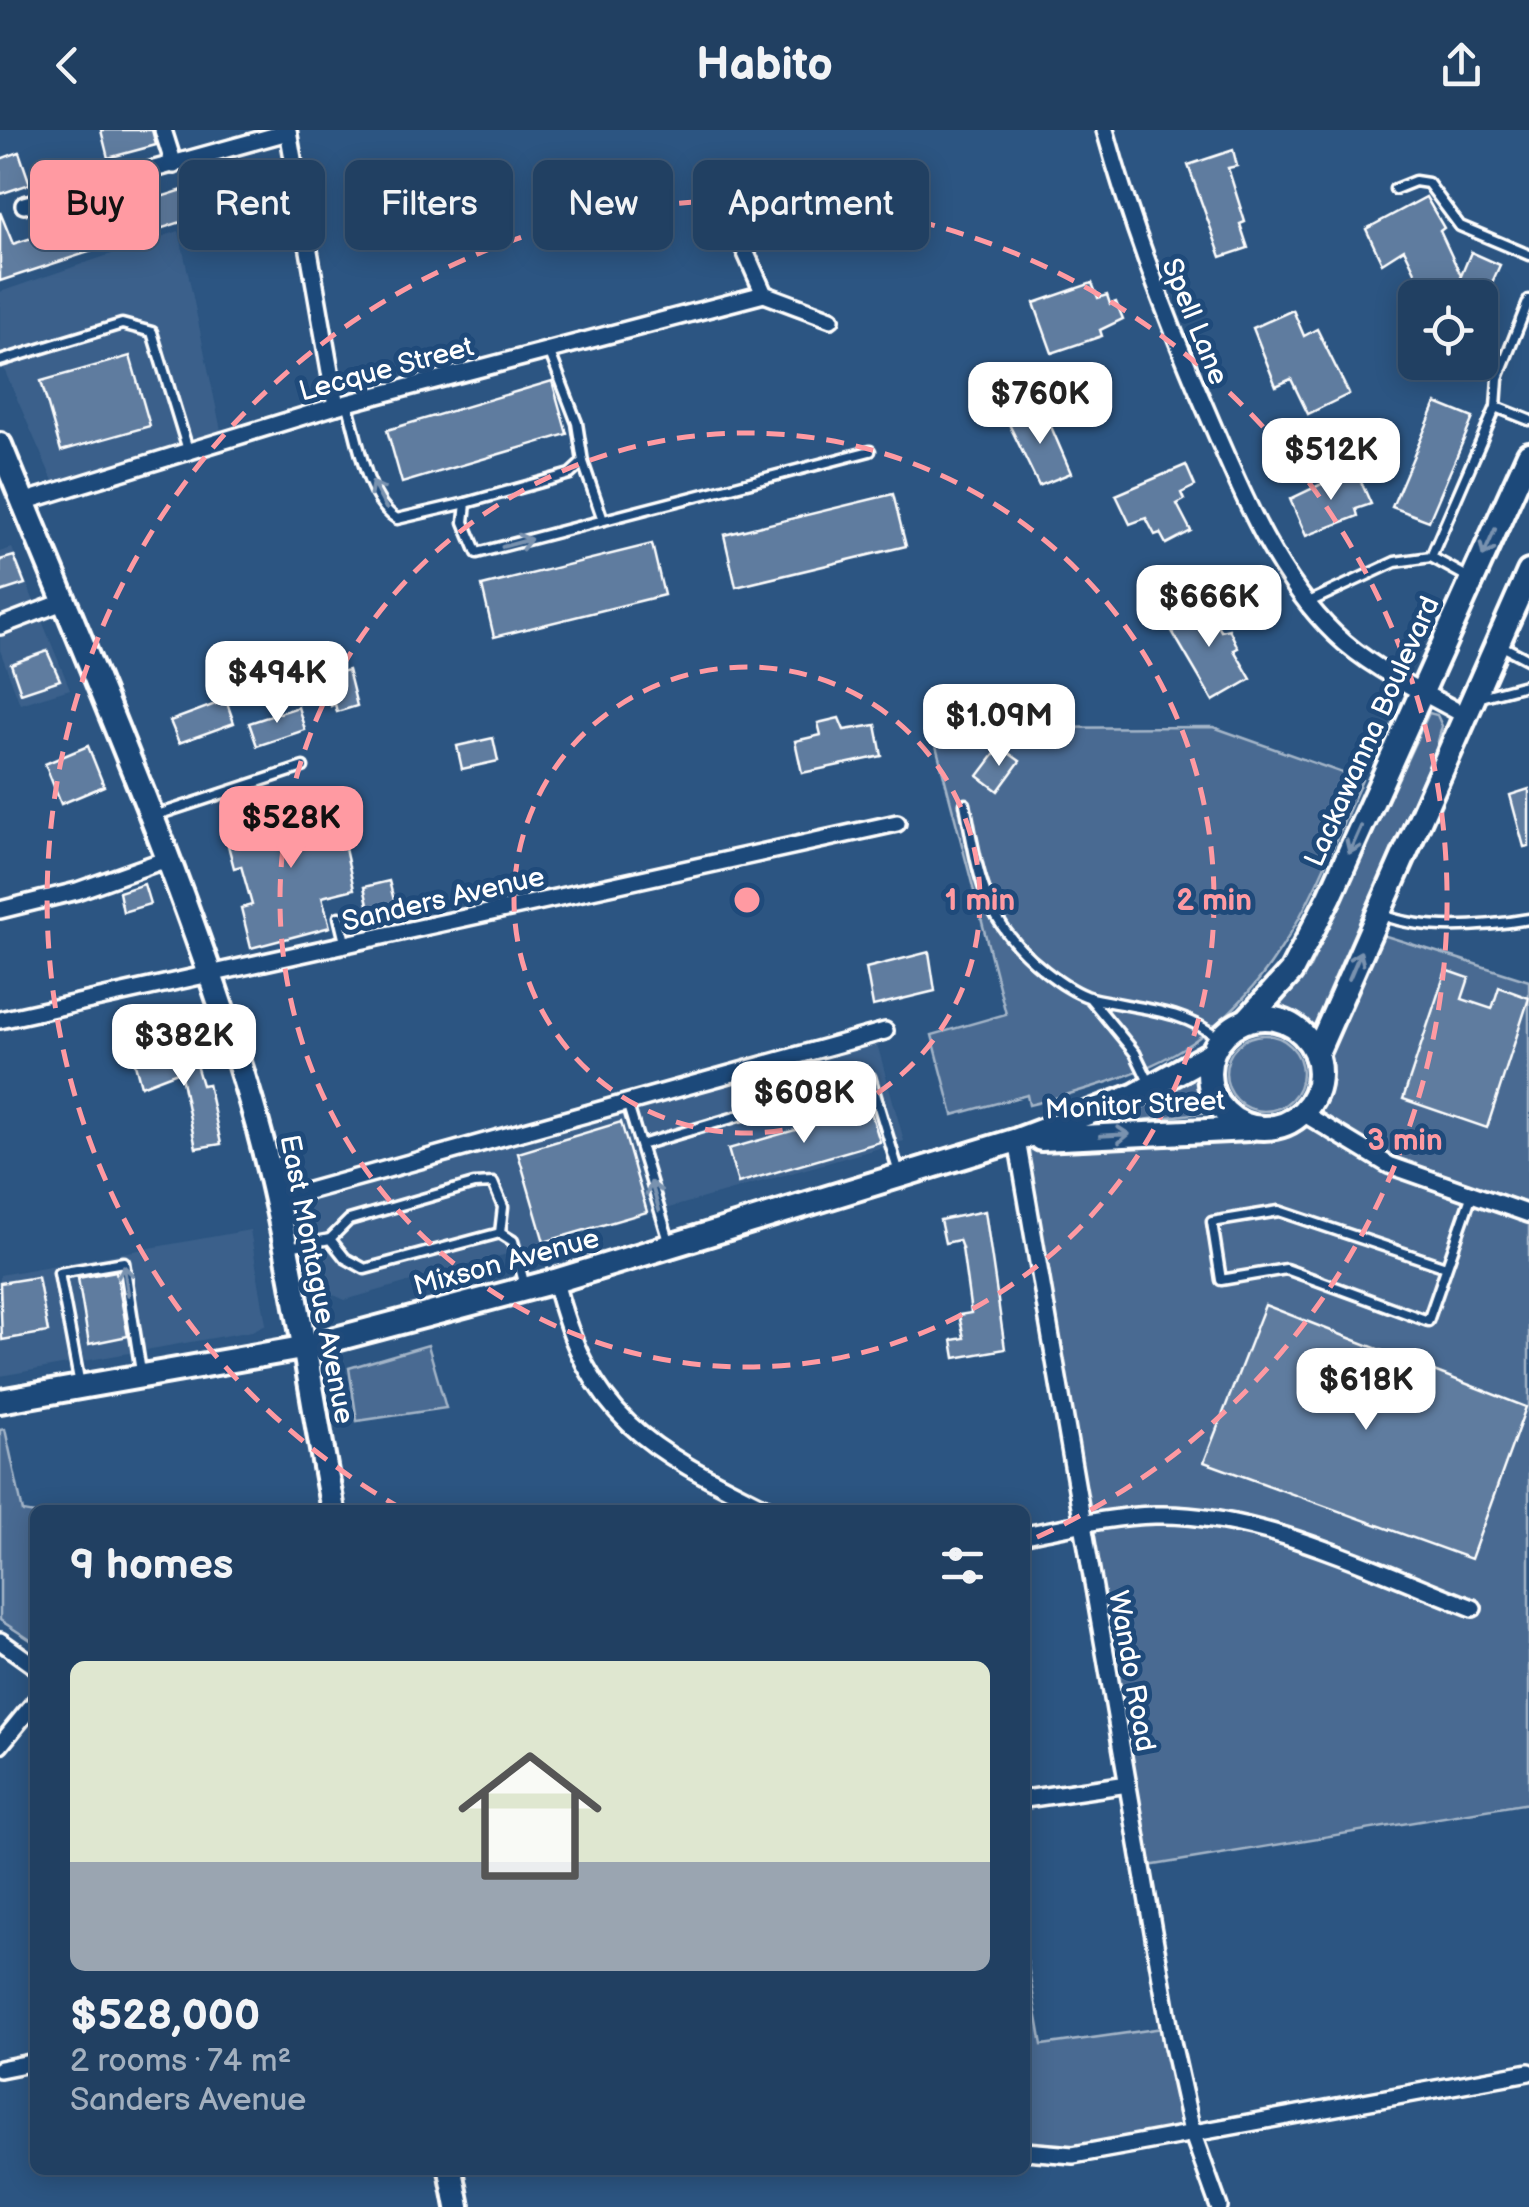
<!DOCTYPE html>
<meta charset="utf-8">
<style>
body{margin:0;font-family:"Balsamiq Sans",sans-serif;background:#2d4b6b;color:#f1f3f6;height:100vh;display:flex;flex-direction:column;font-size:38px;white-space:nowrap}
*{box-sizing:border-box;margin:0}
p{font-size:32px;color:#a2afbe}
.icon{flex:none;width:55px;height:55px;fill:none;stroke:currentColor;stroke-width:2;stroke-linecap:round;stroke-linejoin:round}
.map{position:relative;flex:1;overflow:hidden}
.drawer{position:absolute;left:30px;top:1375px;width:1000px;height:670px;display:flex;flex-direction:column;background:#214062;border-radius:15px;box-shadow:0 5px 25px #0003,0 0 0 2px #3e5977}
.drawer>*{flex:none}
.banner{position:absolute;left:30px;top:30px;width:1000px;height:90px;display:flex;gap:20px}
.controls{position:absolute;left:1398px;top:150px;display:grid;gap:20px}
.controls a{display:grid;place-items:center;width:100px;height:100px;border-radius:15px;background:#214062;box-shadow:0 5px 25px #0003,0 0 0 2px #3e5977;font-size:50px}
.price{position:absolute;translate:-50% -85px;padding:0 22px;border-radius:20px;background:#fff;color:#222;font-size:32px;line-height:65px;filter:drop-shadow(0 2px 5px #0008)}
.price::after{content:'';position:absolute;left:50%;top:60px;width:30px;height:22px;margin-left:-15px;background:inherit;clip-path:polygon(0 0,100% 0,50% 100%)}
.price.active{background:#ff9aa2;color:#111}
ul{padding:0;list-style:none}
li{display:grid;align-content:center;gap:20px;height:530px;padding:0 40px}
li+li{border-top:2px solid #3e5977}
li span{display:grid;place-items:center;height:310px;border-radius:15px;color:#555}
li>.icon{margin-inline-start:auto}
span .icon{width:180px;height:180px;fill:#fffc;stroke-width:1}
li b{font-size:42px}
h2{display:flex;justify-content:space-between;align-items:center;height:120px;padding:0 40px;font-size:42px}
.pill{padding:0 35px;border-radius:15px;background:#214062;box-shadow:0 5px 25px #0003,0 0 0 2px #3e5977;font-size:35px;line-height:90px}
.pill.active{background:#ff9aa2;color:#111}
header{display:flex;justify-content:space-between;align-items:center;height:130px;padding:0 40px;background:#214062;font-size:45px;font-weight:700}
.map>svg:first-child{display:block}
</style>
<header><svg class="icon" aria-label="back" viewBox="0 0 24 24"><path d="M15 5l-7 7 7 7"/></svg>Habito<svg class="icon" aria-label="share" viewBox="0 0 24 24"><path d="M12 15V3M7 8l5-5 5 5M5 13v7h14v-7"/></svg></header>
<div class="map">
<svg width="1529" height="2077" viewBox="0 0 1529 2077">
<rect width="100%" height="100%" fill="#2c5582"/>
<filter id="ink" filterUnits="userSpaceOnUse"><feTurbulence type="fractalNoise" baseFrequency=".01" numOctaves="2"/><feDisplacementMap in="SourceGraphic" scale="20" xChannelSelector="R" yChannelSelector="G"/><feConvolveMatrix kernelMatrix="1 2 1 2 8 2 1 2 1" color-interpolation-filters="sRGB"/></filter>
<g filter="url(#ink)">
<g fill="#3b618b">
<path d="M179,101L223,310L57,360L0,230V162Z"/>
<path d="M12,418L70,559L20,574L0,520V422Z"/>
<path d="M874,903L904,1011L345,1170L327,1162L306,1061Z"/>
<path d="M250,1100L266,1194L252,1201L0,1246V1145Z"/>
</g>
<g fill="#486b92" stroke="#a4b5c8" stroke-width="2.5">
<path d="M1322,292L1331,316L1304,328L1295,303Z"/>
<path d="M1429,583L1437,585L1442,596L1436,619L1324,872L1318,897L1313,898L1283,881L1280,875L1309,839Z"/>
<path d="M1213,597L1362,650C1317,753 1279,864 1175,923C1135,946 1089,958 1045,971L1029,975L1027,965L953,985L932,905L1006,884L933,604L993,598Z"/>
<path d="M1370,801L1529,851V1673L1142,1737L1017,1010L1272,999C1308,988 1324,962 1316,925Z"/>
<circle cx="1264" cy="943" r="38"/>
<path d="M1193,946L1201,947L1210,982L1125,992L1117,989L1116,984Z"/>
<path d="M428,1215L446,1278L357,1291L349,1238Z"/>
<path d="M5,1299L23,1382L35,1384V1513L0,1490V1300Z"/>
<path d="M1025,1819L1042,1915L1170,1897L1192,2002L1073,2025L1025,2021Z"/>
</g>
<g fill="#5e7c9f" stroke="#fff" stroke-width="2.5">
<path d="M101,0H152L156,15L108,28Z"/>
<path d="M1233,20L1237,36L1228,38L1245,92L1240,94L1248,118L1221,127L1188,35Z"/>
<path d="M19,22L30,54L0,64V29Z"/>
<path d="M258,36L267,64L0,151V82L13,114Z"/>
<path d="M1426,67L1444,98L1440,101L1461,146L1471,122L1500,135L1485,168H1428L1404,119L1382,133L1366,99Z"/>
<path d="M1092,153L1098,168L1107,165L1110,174L1116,172L1123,189L1100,200L1102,206L1052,223L1034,173Z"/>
<path d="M1293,180L1304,206L1317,199L1349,264L1308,284L1291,249L1276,256L1253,198Z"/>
<path d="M130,226L150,296L61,321L41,251Z"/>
<path d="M552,251L567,304L402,353L387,300Z"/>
<path d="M1436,273L1473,288L1429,391L1392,377Z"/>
<path d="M1043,278L1071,343L1039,356L1009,294Z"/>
<path d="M1186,335L1195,356L1181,363L1184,370L1177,374L1191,401L1166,414L1160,403L1155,405L1146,388L1130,394L1116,365Z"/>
<path d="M1355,338L1371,374L1356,379L1358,386L1306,406L1290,369Z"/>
<path d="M893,364L906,416L736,457L724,405Z"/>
<path d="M652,414L664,465L494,507L482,456Z"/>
<path d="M14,426L25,454L0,462V430Z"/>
<path d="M1203,468L1221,501L1229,499L1238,518L1234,520L1251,549L1213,571L1166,491Z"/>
<path d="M47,521L60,550L21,563L11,534Z"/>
<path d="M348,540L357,576L337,582L335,574L331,576L323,547Z"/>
<path d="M226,570L234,593L179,613L170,591Z"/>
<path d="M298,577L305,600L257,616L249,593Z"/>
<path d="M839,588L844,600L876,595L882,626L802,643L795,611L821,605L818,593Z"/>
<path d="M493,608L498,631L462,639L457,616Z"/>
<path d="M88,616L104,656L61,674L45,634Z"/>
<path d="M1000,617L1020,631L998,661L978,646Z"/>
<path d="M1529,659V716L1524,717L1510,665Z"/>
<path d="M334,669L354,759L322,767L330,797L251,818L241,778L252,775L241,736L234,738L228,715L235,714L230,697Z"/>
<path d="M389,751L397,782L371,788L364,757Z"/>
<path d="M144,754L150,774L123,782L119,762Z"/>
<path d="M929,822L935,861L873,876L866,838Z"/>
<path d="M1446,840L1469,848L1462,869L1492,879L1499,857L1529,868L1487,998L1403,969Z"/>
<path d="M189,911L202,955L208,954L221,1014L196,1018L180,941L141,956L134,930Z"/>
<path d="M870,979L880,1012L738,1053L728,1019Z"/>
<path d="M621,992L647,1082L544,1112L518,1023Z"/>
<path d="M985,1081L1005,1219L955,1228L952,1210L964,1208L959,1185L971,1183L962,1118L959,1110L945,1113L940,1090Z"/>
<path d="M116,1141L128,1206L89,1214L78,1148Z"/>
<path d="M38,1147L48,1202L2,1210L0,1153Z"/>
<path d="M1265,1175L1526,1277L1471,1429L1204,1332Z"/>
</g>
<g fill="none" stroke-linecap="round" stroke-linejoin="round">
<defs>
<g id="lane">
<path d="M1395,59L1415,51L1428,53L1460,96L1529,125"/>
<path d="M549,220L577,293L583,332L570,344L466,373L464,392L477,423L870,321"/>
<path d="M0,231L122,194L152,202L188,320"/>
<path d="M347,273C358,307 365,369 397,389L466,373"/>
<path d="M1496,277L1529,290"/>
<path d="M583,332L603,390"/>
<path d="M1431,427L1471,449"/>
<path d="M1309,472L1395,432L1431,427L1496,277L1498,248L1529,170"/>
<path d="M1502,516L1529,530"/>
<path d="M1480,567L1529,554"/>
<path d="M965,674C979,747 983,793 1045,841C1059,852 1074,863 1091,868C1138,879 1180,878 1220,909"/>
<path d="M154,686L303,637"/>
<path d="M1382,785C1427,802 1483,797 1529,789"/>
<path d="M339,787L346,816"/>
<path d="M1089,867L1135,923L1149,952"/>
<path d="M627,972L669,1111"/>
<path d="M641,1015L870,947L899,1043"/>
<path d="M330,1109L349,1090L474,1054L493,1053L503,1077L500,1103"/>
<path d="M289,1117L330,1109L345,1128L365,1139L500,1103L513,1111L525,1156"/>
<path d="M1446,1137L1279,1081L1212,1092L1221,1150L1286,1139L1428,1191L1472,1064"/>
<path d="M80,1255L59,1143L124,1132L141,1242"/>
</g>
<g id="street">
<path d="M163,0L174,35"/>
<path d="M288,0L336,276"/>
<path d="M1105,0C1133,101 1170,198 1212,294C1243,366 1277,448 1335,504C1371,539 1420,560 1464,585"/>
<path d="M722,69L764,164L831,189"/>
<path d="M24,75L288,2"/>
<path d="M23,372L336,276L764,164"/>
<path d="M0,496L63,472"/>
<path d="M0,780L77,761L167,729"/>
<path d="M0,890L897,693"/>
<path d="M1303,983L1389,1035L1529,1084"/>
<path d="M1017,1010L1172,1912L1192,2002L1219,2077"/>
<path d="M276,1070L885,901"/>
<path d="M555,1151C590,1291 649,1319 771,1380"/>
<path d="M1025,1405C1067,1397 1112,1386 1155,1385C1260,1382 1376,1441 1473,1478"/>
<path d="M0,1511L35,1536"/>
<path d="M0,1615L35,1572"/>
<path d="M1025,1669L1128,1654"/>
<path d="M0,1939L35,1932"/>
<path d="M1025,2021L1073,2025L1529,1942"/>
</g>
<g id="secondary">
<path d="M0,315C88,532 185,748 251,972C290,1105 307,1245 333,1380"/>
<circle cx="1264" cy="943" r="55"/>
<path d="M1247,890L1291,842L1330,766L1529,324"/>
<path d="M1316,925L1529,442"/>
<path d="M1041,1009L1249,999"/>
<path d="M0,1271L302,1218L555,1151L1017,1010L1136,965L1212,923"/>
<path d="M451,2040L458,2077"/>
</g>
</defs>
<use href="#lane" stroke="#fff" stroke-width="15"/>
<use href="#street" stroke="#fff" stroke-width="22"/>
<use href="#secondary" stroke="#fff" stroke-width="30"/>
<use href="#lane" stroke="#1f4a7a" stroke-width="8"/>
<use href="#street" stroke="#1f4a7a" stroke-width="15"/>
<use href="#secondary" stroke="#1f4a7a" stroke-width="22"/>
</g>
<defs><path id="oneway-shaft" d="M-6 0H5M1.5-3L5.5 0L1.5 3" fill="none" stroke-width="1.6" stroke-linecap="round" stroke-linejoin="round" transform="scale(2.5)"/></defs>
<g stroke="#7992af">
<use href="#oneway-shaft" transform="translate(379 365) rotate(-118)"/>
<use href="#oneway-shaft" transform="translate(517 413) rotate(-15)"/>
<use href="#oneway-shaft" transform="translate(1489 413) rotate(114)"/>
<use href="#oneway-shaft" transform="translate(1355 710) rotate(114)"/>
<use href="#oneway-shaft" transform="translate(1355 835) rotate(-67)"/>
<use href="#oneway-shaft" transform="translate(1115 1005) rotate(-3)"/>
<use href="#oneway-shaft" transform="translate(655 1066) rotate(-106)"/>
<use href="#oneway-shaft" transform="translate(126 1150) rotate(-99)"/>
</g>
</g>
<g fill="none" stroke="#ff9aa2" stroke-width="5" stroke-dasharray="18 12">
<circle cx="747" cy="770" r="233"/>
<circle cx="747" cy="770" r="467"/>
<path d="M402 1379A700 700 0 1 1 1026 1412"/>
</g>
<g text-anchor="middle" stroke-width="10" stroke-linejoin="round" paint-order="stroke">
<g font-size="28" fill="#fff" stroke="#1f4a7a">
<text transform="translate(1196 191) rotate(68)" y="10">Spell Lane</text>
<text transform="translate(386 238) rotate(-15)" y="10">Lecque Street</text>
<text transform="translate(1371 601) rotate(-66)" y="10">Lackawanna Boulevard</text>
<text transform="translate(443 768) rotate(-13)" y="10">Sanders Avenue</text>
<text transform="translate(1135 974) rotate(-3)" y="10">Monitor Street</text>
<text transform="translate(506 1131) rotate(-15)" y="10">Mixson Avenue</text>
<text transform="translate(318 1149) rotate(79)" y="10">East Montague Avenue</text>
<text transform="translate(1133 1541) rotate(80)" y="10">Wando Road</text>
</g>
</g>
<circle cx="747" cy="770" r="15" fill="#ff9aa2" stroke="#1f4a7a" stroke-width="5"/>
<g font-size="30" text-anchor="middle" font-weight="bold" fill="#ff9aa2" stroke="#1f4a7a" stroke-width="10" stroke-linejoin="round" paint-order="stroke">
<text x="980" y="780">1 min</text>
<text x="1214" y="780">2 min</text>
<text x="1405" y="1020">3 min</text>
</g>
</svg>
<div class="controls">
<a><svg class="icon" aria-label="locate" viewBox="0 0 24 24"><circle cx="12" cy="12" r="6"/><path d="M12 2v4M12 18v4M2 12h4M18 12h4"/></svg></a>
</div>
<b class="price" style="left:1040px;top:317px">$760K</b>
<b class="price" style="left:1331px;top:373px">$512K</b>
<b class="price" style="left:1209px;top:520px">$666K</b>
<b class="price" style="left:277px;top:596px">$494K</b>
<b class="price" style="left:999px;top:639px">$1.09M</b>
<b class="price active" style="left:291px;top:741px">$528K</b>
<b class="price" style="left:184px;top:959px">$382K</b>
<b class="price" style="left:804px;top:1016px">$608K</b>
<b class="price" style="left:1366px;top:1303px">$618K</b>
<div class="banner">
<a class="pill active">Buy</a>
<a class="pill">Rent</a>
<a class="pill">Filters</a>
<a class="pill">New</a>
<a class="pill">Apartment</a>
</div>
<section class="drawer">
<h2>9 homes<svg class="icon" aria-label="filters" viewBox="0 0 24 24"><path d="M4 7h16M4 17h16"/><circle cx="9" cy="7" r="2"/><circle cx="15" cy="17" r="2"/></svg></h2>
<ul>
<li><span style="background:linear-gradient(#dfe7d0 65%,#9aa5b1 0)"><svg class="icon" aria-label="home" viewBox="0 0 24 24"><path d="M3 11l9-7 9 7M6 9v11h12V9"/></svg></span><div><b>$528,000</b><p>2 rooms · 74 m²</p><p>Sanders Avenue</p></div></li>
</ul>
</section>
</div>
